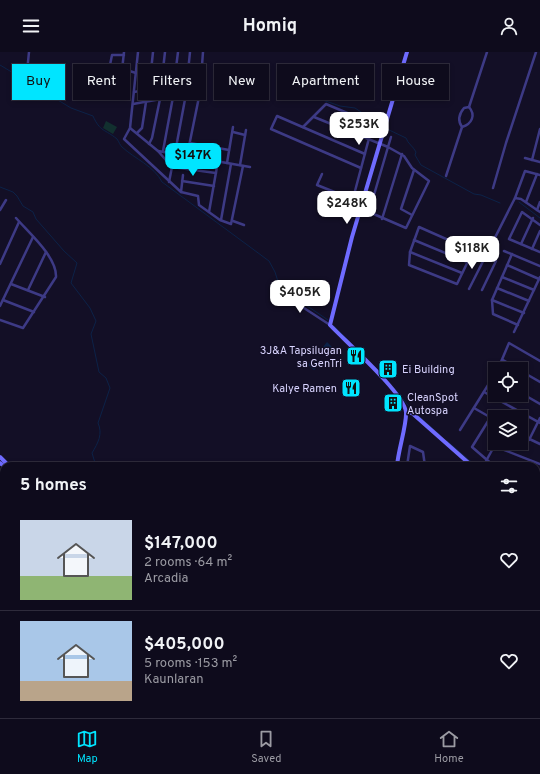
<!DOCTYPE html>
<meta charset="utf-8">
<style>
body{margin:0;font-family:Overpass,sans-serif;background:#1c1929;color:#f1f3f6;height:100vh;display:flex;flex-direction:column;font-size:15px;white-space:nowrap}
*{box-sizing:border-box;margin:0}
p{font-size:13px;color:#9b9ba3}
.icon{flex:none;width:22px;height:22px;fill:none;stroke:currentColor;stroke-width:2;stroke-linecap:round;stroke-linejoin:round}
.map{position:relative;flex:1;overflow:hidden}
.panel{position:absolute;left:0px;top:410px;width:540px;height:256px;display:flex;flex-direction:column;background:#0e0b1c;border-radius:12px 12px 0 0;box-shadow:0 2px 6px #0003,0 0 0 1px #2e2b3b}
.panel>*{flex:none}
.guide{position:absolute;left:12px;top:12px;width:516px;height:36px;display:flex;gap:8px}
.fabs{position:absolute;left:488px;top:310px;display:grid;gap:8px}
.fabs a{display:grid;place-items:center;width:40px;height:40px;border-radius:0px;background:#0e0b1c;box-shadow:0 2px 6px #0003,0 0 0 1px #2e2b3b;font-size:20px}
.price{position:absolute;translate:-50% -34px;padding:0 9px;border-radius:8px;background:#fff;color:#222;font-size:13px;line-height:26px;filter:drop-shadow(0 1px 2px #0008)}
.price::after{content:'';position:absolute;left:50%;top:24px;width:12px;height:9px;margin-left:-6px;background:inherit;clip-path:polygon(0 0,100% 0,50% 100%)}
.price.active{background:#00e5ff;color:#111}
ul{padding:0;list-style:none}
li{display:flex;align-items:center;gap:12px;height:100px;padding:0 20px}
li+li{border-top:1px solid #2e2b3b}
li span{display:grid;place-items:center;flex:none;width:112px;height:80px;border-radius:0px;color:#555}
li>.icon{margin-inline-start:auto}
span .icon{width:48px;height:48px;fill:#fffc;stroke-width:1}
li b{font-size:17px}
h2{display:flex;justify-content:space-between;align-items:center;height:48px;padding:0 20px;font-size:17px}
.tag{padding:0 14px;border-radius:0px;background:#0e0b1c;box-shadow:0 2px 6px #0003,0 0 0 1px #2e2b3b;font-size:14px;line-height:36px}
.tag.active{background:#00e5ff;color:#111}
header{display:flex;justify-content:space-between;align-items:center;height:52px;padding:0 20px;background:#0e0b1c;font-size:18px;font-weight:700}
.tabs{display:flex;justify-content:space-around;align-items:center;height:56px;border-top:1px solid #2e2b3b;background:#0e0b1c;font-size:11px;color:#9b9ba3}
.tabs a{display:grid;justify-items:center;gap:2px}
.tabs .active{color:#00e5ff}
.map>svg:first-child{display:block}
</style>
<header><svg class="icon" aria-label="menu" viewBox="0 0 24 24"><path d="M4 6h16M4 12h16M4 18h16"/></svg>Homiq<svg class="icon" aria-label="person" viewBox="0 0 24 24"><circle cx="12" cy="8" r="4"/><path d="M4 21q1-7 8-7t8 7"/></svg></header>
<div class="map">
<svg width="540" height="666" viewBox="0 0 540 666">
<rect width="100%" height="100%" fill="#130f26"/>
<g fill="#12302f">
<path d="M352,68L365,74L362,81L349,75Z"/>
<path d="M106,69L117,75L113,82L103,76Z"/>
<path d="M0,423L4,426V475L0,470V441H2L0,439Z"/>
</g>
<g fill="#0c2248">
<path d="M327,290L335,298V300L331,301L323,295Z"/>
<path d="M313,306L320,311L319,314L315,313L316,316L314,318L308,313Z"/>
<path d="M248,662H277L279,666C268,665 258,666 248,662Z"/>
</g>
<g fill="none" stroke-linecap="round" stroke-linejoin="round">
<g stroke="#0c2248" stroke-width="1">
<path d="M0,13L71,56L93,64C100,80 105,77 117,87C119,90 120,93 122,95C135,107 154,114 162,130L269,209L275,220L281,239L291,243L328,268"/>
<path d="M314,45L340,54L355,56L370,66L371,71L381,74"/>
<path d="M387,77L406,86C408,92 413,94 416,100L415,103L421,113L474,142L481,143L500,151"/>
<path d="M0,135L13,140L17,144L23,154L33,160L36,167L64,199L77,211L71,231L90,256L96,269L91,282L99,320L106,326L110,336L98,371C103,382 98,391 92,401L96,414"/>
<path d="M519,150L540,166"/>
<path d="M334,274L356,296"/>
<path d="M375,315L385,326"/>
<path d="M394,336L412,358L440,383"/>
<path d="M447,389L476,414"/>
<path d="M536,443L540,444"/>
<path d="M536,641L540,642"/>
<path d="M293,666L296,662"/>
</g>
<g stroke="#3d3a85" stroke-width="2.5">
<path d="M29,0L27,20L45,22"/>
<path d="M138,0L130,76L124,87L181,140L198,144L199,153L220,168L231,172L243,114"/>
<path d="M124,3H112L110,13L136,21"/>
<path d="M122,18L124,0"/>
<path d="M187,30L190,0"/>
<path d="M174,32L178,0"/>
<path d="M161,35L165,0"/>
<path d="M149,37L153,0"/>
<path d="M134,40L200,28"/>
<path d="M133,52L200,40"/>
<path d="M469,55L487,0"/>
<path d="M314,65L388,95L404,104L412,116L429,129L406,176L369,160L388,95L391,85"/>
<path d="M303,75L326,52L352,63L372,75L355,139"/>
<path d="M462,75C472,72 476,63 469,55"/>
<path d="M130,76L158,99L172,115L216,121"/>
<path d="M233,80L245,83"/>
<path d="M137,81L142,76L146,50"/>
<path d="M190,91L229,98"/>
<path d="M149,92L152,86L160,47"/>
<path d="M158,99L250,115"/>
<path d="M163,99L173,45"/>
<path d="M175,101L186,42"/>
<path d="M187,104L200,40L203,0"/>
<path d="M525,106L540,110"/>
<path d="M532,108L540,77"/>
<path d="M227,111L233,75"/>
<path d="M240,113L246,78"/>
<path d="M361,116L271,77L277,64L365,102"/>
<path d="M322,122L317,133L362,151"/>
<path d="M446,124L462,75C457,68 459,62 464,56L469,55"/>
<path d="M182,129L214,134"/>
<path d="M169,130L172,115"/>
<path d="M493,136L506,91L536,0"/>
<path d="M181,140L183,123"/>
<path d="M515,146L525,119L540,123"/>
<path d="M526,150L537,122"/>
<path d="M0,158L6,148"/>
<path d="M537,158L540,150"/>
<path d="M209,160L218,109"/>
<path d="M412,163L401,157L414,118"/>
<path d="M382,167L402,102"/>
<path d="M221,168L231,112"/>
<path d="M233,169L244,173"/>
<path d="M540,173L522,160L509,187L540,200"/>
<path d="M414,188L467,210"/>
<path d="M521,192L533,166"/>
<path d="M532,197L540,179"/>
<path d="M473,199L457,232L409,213L410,200L419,175L496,209L482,238"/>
<path d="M504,199L540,214"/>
<path d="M410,200L462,221"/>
<path d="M512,202L492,248L493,262L518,273"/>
<path d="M0,212L19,170"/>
<path d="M507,213L539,227"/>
<path d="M502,225L534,238"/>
<path d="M11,232L45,245"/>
<path d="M497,236L529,249"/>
<path d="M469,237L515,146L521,147L540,160"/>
<path d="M28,238L46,200"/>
<path d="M278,239L330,273"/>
<path d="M3,248L34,260"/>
<path d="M492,248L524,261"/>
<path d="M0,254L33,185"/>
<path d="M0,268L23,276L56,225C57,205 29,181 16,166"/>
<path d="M514,280L540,225"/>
<path d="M503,308L518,317"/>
<path d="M498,317L509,291L540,309"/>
<path d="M521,319L540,330"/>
<path d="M484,340L540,371"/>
<path d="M521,341L540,352"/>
<path d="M474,356L495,368"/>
<path d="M490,366L472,395L494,414"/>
<path d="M460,378L495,322"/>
<path d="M521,383L540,392"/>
<path d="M529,388L540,366"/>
<path d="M494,394L540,412"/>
<path d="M486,409L496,391"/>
<path d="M407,414L410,394L423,400L425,414"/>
<path d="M536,430L540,432"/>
<path d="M536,481L540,470"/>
<path d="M536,493L540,495"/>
<path d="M536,510L540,512"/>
<path d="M536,584L540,586"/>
<path d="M536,606L540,610"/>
<path d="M536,629L540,631"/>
<path d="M0,639L3,640L0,661"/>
<path d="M536,647L540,649"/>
<path d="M46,662V666"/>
<path d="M57,662L80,665L94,662"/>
<path d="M112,662V666"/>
<path d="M132,662V666"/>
<path d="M152,662V666"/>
<path d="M242,662L250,666"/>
<path d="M390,662L401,666"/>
<path d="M422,662L425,666"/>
<path d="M526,662L536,666"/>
<path d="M14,666L15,662"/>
<path d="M30,666L31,662"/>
<path d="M171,666V662"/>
<path d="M189,666V662"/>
<path d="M206,666V662"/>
<path d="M222,666L223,662"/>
<path d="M239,666V662"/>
<path d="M439,666L441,662"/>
<path d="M460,666L462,662"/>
<path d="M471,666L473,662"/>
<path d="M481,666L483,662"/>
</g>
<g stroke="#6f6bff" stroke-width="4">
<path d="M406,360L412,361L472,414"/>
<path d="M0,405L9,414"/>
<path d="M0,411L4,414"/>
<path d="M397,414C398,399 407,372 406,360C404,341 345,289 330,273L352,185L407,0"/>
<path d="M536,446L540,448"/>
<path d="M536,543L540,535"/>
<path d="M536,561L540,564"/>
<path d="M536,566L540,568"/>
<path d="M0,621L4,623"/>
<path d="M0,627L4,628"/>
<path d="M317,666L319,662"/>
</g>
</g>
<defs>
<symbol id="restaurant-square" viewBox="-11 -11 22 22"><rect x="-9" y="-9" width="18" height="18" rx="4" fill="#00e5ff" stroke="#130f26"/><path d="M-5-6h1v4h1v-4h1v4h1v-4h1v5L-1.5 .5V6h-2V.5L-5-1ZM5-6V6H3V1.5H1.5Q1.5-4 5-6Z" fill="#111"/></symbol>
<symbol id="building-square" viewBox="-11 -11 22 22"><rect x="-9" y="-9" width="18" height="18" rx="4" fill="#00e5ff" stroke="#130f26"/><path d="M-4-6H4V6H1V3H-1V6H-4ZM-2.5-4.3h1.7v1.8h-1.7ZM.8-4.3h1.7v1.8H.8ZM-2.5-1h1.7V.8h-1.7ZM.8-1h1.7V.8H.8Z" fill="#111"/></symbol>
</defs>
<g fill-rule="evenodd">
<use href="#restaurant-square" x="345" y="293" width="22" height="22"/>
<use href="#building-square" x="377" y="306" width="22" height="22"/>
<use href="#restaurant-square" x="340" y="325" width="22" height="22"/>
<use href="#building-square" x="382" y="340" width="22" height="22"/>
</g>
<g text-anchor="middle" stroke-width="3" stroke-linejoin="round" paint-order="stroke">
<g font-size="11" fill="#d9d4ff" stroke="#130f26" text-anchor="end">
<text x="342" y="302">3J&amp;A Tapsilugan<tspan x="342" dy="13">sa GenTri</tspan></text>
<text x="402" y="321" text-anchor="start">Ei Building</text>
<text x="337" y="340">Kalye Ramen</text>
<text x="407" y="349" text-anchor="start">CleanSpot<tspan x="407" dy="13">Autospa</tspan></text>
</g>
</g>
</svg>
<div class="fabs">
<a><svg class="icon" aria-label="locate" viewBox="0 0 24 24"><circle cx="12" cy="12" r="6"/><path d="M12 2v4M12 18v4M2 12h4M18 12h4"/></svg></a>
<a><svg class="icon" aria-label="layers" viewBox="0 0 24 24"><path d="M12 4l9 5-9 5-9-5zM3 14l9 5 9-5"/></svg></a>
</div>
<b class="price" style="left:359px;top:94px">$253K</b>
<b class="price active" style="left:193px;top:125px">$147K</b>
<b class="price" style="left:347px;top:173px">$248K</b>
<b class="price" style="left:472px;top:218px">$118K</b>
<b class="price" style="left:300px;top:262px">$405K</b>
<div class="guide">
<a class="tag active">Buy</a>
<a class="tag">Rent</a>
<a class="tag">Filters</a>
<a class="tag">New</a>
<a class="tag">Apartment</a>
<a class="tag">House</a>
</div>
<section class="panel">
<h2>5 homes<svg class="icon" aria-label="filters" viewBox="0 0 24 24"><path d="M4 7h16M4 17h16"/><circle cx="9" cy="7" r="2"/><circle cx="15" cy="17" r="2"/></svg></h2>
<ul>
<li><span style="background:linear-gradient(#c9d6e8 70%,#8fb573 0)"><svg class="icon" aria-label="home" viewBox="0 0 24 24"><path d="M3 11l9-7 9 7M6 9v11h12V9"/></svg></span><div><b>$147,000</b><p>2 rooms · 64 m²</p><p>Arcadia</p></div><svg class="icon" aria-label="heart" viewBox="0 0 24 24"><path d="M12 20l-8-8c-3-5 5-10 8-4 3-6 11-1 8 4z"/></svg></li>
<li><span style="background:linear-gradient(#a9c7e8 75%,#b9a48a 0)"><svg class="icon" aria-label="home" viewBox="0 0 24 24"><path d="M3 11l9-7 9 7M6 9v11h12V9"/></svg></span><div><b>$405,000</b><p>5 rooms · 153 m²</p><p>Kaunlaran</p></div><svg class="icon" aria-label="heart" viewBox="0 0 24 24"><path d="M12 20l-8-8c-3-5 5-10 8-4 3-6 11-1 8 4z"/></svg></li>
</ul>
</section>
</div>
<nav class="tabs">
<a class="active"><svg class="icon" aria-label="map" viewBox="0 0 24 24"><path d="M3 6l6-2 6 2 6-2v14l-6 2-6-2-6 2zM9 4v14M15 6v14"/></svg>Map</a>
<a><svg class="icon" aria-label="saved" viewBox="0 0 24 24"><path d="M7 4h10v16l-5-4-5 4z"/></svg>Saved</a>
<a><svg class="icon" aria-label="home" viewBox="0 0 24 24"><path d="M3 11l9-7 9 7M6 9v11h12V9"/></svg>Home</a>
</nav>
